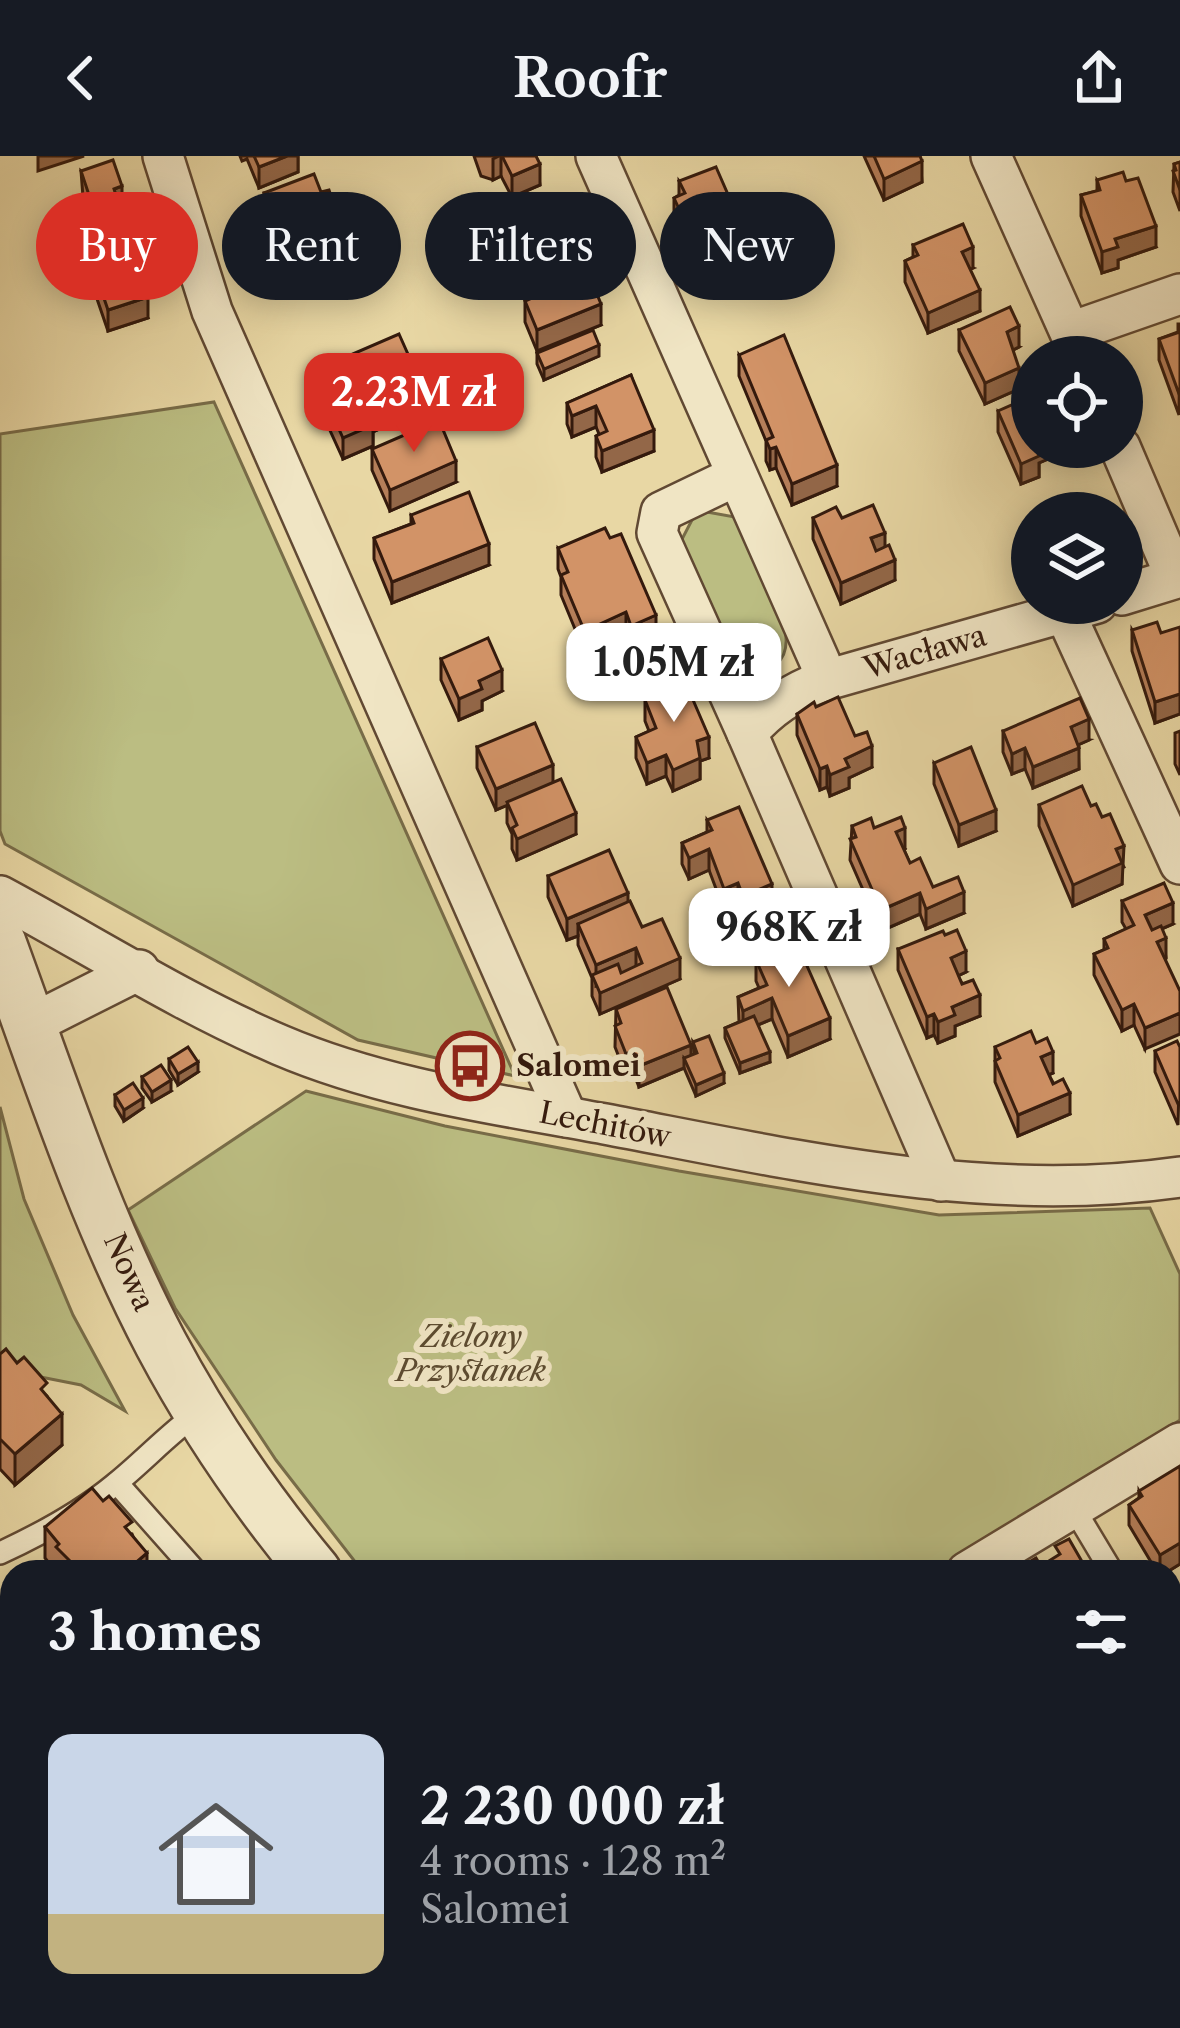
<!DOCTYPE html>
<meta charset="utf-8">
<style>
body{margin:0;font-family:"Libre Caslon Text",serif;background:#242831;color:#f1f3f6;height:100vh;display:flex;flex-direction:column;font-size:45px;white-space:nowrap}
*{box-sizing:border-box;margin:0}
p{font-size:39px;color:#9ea1a6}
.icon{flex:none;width:66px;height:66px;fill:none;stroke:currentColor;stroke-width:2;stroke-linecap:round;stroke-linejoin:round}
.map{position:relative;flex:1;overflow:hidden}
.drawer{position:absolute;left:0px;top:1404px;width:1182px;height:468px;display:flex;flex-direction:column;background:#171b24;border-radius:36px 36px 0 0;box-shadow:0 6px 30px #0003}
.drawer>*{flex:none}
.hud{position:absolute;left:36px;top:36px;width:1110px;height:108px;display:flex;gap:24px}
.fabs{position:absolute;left:1011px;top:180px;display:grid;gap:24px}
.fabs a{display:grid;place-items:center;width:132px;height:132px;border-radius:50%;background:#171b24;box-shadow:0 6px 30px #0003;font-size:60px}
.price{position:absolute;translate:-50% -102px;padding:0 27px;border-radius:24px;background:#fff;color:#222;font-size:39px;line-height:78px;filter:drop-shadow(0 3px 6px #0008)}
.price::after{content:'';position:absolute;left:50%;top:72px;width:36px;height:27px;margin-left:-18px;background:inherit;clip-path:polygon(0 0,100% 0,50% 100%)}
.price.current{background:#d93025;color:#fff}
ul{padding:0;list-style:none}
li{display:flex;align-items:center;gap:36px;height:300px;padding:0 48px}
li span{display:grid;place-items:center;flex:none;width:336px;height:240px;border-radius:24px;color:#555}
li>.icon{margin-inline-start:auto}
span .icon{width:144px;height:144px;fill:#fffc;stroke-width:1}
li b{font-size:51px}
h2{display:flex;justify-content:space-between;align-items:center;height:144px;padding:0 48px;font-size:51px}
.chip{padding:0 42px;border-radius:54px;background:#171b24;box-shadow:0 6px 30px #0003;font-size:42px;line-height:108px}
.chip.current{background:#d93025;color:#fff}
header{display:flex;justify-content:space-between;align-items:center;height:156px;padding:0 48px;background:#171b24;font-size:54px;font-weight:600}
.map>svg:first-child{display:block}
</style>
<header><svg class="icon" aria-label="back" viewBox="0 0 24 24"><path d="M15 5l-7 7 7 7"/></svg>Roofr<svg class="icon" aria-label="share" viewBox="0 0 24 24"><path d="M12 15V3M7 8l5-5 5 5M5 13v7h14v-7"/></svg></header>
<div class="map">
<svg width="1180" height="1872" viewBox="0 0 1180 1872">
<rect width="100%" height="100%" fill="#e8d7a4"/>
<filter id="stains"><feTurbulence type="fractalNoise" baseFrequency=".00167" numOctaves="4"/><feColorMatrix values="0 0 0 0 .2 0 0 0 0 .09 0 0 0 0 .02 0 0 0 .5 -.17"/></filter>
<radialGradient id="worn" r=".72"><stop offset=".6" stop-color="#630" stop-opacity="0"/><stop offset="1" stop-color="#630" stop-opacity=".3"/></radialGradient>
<g fill="#bbbd82" stroke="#786c48" stroke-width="3">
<path d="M214,246L515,920L358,884L5,688L0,675V278Z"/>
<path d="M707,356L735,361C749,391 810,484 776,508C761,518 747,517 731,511L680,387L693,362Z"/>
<path d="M306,935L445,970L679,1015L939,1059L1150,1052L1180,1118V1264L945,1416H363L276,1304L175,1152L128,1054Z"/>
<path d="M0,951L24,1043L73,1159L125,1255L81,1229L0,1213Z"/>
</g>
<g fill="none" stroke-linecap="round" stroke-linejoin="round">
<defs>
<g id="service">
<path d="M117,1327L196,1416"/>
<path d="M1073,1351L1112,1416"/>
<path d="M0,1397C39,1379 80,1357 114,1329C143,1306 168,1278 199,1256"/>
<path d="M1170,1515L1180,1532"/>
<path d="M1170,1570L1180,1564"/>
<path d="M0,1640L12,1654"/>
<path d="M0,1683L12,1680"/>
<path d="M244,1860L249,1872"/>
<path d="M117,1872L181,1860"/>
</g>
<g id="minor">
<path d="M163,0L212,155L567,961"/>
<path d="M596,0L820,506L823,525C791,537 769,552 747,577L657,377L661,356L736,320"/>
<path d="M991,0L1081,201"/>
<path d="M1071,176L1180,138"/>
<path d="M1120,291L1176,422"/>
<path d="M1122,439L1180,421"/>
<path d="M1065,457L1180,708"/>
<path d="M823,525L1097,447"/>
<path d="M747,577L941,1025"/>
<path d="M0,740C93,790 184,848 280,889C383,933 496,948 605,968C795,1004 986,1049 1180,1021"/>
<path d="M30,869L139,814"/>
<path d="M967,1416L1180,1287"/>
</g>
<g id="tertiary">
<path d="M0,787C49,921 94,1061 161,1188C204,1269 256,1345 315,1416"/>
<path d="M630,1860L637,1872"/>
</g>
</defs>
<use href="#service" stroke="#614933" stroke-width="26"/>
<use href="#minor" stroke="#614933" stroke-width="44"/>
<use href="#tertiary" stroke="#614933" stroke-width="56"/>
<use href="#service" stroke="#f0e5c4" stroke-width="21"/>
<use href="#minor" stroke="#f0e5c4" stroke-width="39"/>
<use href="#tertiary" stroke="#f0e5c4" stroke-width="51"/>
</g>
<g fill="#b57e59" stroke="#341a0d" stroke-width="3">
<path d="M240,0H298V16L259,32L247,3L242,5Z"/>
<path d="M474,0H536L540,29L512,41L501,20L493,24L481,20Z"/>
<path d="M864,0H920L922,26L884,44Z"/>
<path d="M1180,6V55L1173,36L1174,8Z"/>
<path d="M81,15L122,51H120L121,76L87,88L79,63V42L83,41Z"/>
<path d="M1097,24L1156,91L1118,104V112L1102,117L1081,60V39L1097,35Z"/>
<path d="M679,25L757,126L726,140L721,129L707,135L674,63V42L679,39Z"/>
<path d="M321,36L345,103L285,122L264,58V37Z"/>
<path d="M913,89L973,112L970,113L980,155L928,177L905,126V105L913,101Z"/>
<path d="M531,92L601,169L537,195L525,166V145L541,138L531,113Z"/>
<path d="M108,97L148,162L108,175L95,137V116L108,111Z"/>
<path d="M1178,168H1180L1179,259L1159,204V183L1178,176Z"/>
<path d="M959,174L1019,191L1013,194L1019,233L985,248L959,195Z"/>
<path d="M537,197L599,200L544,224L537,208Z"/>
<path d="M739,199L837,330L792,349L776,312L770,314L766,305V285L739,220Z"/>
<path d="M341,203L423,253L373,276V290L343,303L323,259V238L343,229L341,224Z"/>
<path d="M631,219L654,295L602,316L596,301V280L599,278L596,271L572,281L567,268V247Z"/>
<path d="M998,255L1055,291V300L1039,307V321L1021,328L998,276Z"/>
<path d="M372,293L456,326L390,355L372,314Z"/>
<path d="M411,359L489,409L392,447L374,403V382L411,368Z"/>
<path d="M813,362H842L885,391L895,424L841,448L813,383Z"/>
<path d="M558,392L656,480L631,491L626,477L602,487V495L587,502L561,439V421L558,413Z"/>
<path d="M1132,474L1180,558L1155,567L1132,495Z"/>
<path d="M441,503L502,535L482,545V554L459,564L441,524Z"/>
<path d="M662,523L709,602L700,605V623L673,635L666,620L647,628L636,602V581L649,575L645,565V544L662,536Z"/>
<path d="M816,551L855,580L872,611L849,622V632L830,640L827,631L820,634L797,579V558Z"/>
<path d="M1003,575L1089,584L1078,589L1079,613L1033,632L1025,613L1012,618L1003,596Z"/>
<path d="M1180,575V619L1175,608V577Z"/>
<path d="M477,591L553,626L576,678L517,704L512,693V678L507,667V649L496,654L477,612Z"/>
<path d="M934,607L996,675L959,690L934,628Z"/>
<path d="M1039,649L1091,650L1124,711L1122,712V728L1073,750L1039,670Z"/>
<path d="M707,664L772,749L743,761L738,748L724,754L709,714L689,723L682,708V687L707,676Z"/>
<path d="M852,670L874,672L905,693L904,694L910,707L933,731L964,757L926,773L920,758L881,775L850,704Z"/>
<path d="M548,720L628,746L642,771L680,823L600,858L592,840V822L578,789V780L567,784L548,741Z"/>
<path d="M1122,745L1173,768L1162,773L1166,802L1145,893L1134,869L1122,875L1094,819V798L1104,794V783L1126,773L1122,766Z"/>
<path d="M898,793L966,816L958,820L980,860L955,870V880L938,887L934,879L927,882L898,814Z"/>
<path d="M756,804L830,883L788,901L772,863L758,869L770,906L740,917L725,882V872L739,866L738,841L759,832L756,825Z"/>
<path d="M616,853L691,899L694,898L693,886L724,927L696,940L684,912L639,931L633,916L626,919L615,891Z"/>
<path d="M1036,887L1053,917L1049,919L1070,958L1018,980L995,926V891Z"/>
<path d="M1180,891L1178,969L1155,916V895Z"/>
<path d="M169,903L198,916L178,929L169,914Z"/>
<path d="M142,921L171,935L152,946L142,932Z"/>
<path d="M115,939L143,952L124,965L115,950Z"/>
<path d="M0,1198L47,1240L62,1289L15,1329L0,1313Z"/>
<path d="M1139,1335L1180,1408L1167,1416H1157L1129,1369V1349L1139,1342Z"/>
<path d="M45,1371L132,1378L147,1416H56L45,1402Z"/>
<path d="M12,1529V1590L11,1582L1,1570V1539Z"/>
<path d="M1180,1679V1729L1172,1713V1683Z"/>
<path d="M900,1860H1034L1012,1872H906Z"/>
</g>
<g fill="#936748" stroke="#341a0d" stroke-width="3">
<path d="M38,0H84L38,15Z"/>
<path d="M287,0H298V16L259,32V11Z"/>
<path d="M499,0H501V20L493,24V3Z"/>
<path d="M922,5V26L884,44V23Z"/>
<path d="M540,8V29L512,41V20Z"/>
<path d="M122,30V51L114,54V33Z"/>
<path d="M121,55V76L87,88V67Z"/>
<path d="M1156,70V91L1118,104V112L1102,117V96L1115,83Z"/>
<path d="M345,82V103L285,122V101Z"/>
<path d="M973,91V112L962,117V96Z"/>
<path d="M757,105V126L726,140V119Z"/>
<path d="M721,108V129L707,135V114Z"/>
<path d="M980,134V155L928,177V157Z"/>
<path d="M148,141V162L108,175V154Z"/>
<path d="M601,148V169L537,195V174Z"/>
<path d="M1019,170V191L1007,197V176Z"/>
<path d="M599,189V200L544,224V213Z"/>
<path d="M1019,212V233L985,248V227Z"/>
<path d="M423,232V253L373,276V290L343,303V282L368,257Z"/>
<path d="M596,250V271L572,281V260Z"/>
<path d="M654,274V295L602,316V295Z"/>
<path d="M776,291V312L770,314V293Z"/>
<path d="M1034,291H1055V300L1039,307V321L1021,328V308Z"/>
<path d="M456,305V326L390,355V334Z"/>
<path d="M837,309V330L792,349V328Z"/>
<path d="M885,377V398L871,403V382Z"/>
<path d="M489,388V409L392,447V426Z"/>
<path d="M895,404V424L841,448V427Z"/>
<path d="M626,456V477L602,487V495L587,502V481L600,468Z"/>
<path d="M656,459V480L631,491V470Z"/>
<path d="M502,514V535L482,545V554L459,564V543L479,525Z"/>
<path d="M1180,538V558L1155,567V546Z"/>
<path d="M1089,563V584L1071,592V571Z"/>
<path d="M709,581V602L700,605V623L673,635V614L697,585Z"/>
<path d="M872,590V611L849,622V632L830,640V619L845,603Z"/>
<path d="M1025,592V613L1012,618V598Z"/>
<path d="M1079,592V613L1033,632V611Z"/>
<path d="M666,599V620L647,628V607Z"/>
<path d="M553,609V630L496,654V633Z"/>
<path d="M827,610V631L820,634V613Z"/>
<path d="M996,654V675L959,690V669Z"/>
<path d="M576,657V678L517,704V683Z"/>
<path d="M905,672V693L896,697V676Z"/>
<path d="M1124,690L1122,728L1073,750V729L1116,693Z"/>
<path d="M709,693V714L689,723V702Z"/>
<path d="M738,727V748L724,754V733Z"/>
<path d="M772,728V749L743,761V740Z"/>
<path d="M964,736V757L926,773V753Z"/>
<path d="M628,737V758L578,768V780L567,784V763Z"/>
<path d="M920,737V758L881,775V754Z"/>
<path d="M1173,747V768L1145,780V759Z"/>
<path d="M1166,782V802L1157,807V786Z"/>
<path d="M636,792V813L596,830V809Z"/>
<path d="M966,795V816L951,823V802Z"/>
<path d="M680,802V823L600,858V837Z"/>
<path d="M980,839V860L955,870V880L938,887V866L952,851Z"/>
<path d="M772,842V863L743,875V855Z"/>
<path d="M1134,848V869L1122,875V854Z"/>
<path d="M1180,857V878L1145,893V872Z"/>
<path d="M934,858V879L927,882V861Z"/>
<path d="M830,862V883L788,901V880Z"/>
<path d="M691,889V909L684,902V912L639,931V910Z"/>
<path d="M633,895V916L626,919V898Z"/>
<path d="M770,896V906L740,917V907Z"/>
<path d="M1053,896V917L1041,922V901Z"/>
<path d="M198,906V916L178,929V918Z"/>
<path d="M724,917V927L696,940V929Z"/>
<path d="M171,924V935L152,946V936Z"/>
<path d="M1070,937V958L1018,980V959Z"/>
<path d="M143,942V952L124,965V954Z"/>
<path d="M62,1258V1289L15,1329V1298Z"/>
<path d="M1180,1387V1408L1167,1416H1160V1399Z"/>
<path d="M147,1397V1416H125Z"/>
<path d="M12,1469V1500L0,1510V1480Z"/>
<path d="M468,1860H515L488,1872H441Z"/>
<path d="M977,1860H1034L1012,1872H954Z"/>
</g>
<g fill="#d29367" stroke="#341a0d" stroke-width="3">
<path d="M254,0H287L259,11Z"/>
<path d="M502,0H536L540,8L512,20Z"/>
<path d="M874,0H920L922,5L884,23Z"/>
<path d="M113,4L122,30L114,33L121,55L87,67L79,42L89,39L81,15Z"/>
<path d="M1180,6V34L1173,15L1176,14L1174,8Z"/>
<path d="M716,11L757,105L726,119L721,108L707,114L674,42L685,37L679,25Z"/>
<path d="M1123,16L1126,25L1138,22L1156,70L1115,83L1118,91L1102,96L1081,39L1100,34L1097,24Z"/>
<path d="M314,18L321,36L329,34L345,82L285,101L264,37Z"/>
<path d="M963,68L973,91L962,96L980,134L928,157L905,105L918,99L913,89Z"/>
<path d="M571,75L601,148L537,174L525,145L548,135L531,92Z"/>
<path d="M127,91L148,141L108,154L95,116L112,110L108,97Z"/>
<path d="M1010,151L1019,170L1007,176L1019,212L985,227L959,174Z"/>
<path d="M593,174L599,189L544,213L537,197Z"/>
<path d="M1180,176V238H1179L1159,183Z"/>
<path d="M399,178L423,232L368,257L373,269L343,282L323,238L350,225L341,203Z"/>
<path d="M784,179L837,309L792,328L776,291L770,293L766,284L773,281L739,199Z"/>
<path d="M631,219L654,274L602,295L596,280L607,275L596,250L572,260L567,247Z"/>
<path d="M1032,240V291H1035L1039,300L1021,308L998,255Z"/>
<path d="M439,264L456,305L390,334L372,293Z"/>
<path d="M469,336L489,388L392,426L374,382L414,367L411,359Z"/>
<path d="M873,349L885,377L871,382L876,395L889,389L895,404L841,427L813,362L836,351L842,362Z"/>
<path d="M605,372L610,382L621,378L656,459L631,470L626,456L600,468L602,474L587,481L561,419L568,416L558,392Z"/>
<path d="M1157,466L1161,477L1180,471V538L1155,546L1132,474Z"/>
<path d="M488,482L502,514L479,525L482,533L459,543L441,503Z"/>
<path d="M681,516L709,581L697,585L700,602L673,614L666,599L647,607L636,581L656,572L645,544L667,535L662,523Z"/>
<path d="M838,541L855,580L867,576L872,590L845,603L849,611L830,619L827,610L820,613L797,558L814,546L816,551Z"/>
<path d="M1080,542L1089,563L1071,571L1079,592L1033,611L1025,592L1012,598L1003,575Z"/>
<path d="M535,567L553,609L496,633L477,591Z"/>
<path d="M971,591L996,654L959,669L934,607Z"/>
<path d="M561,623L576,657L517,683L512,672L517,669L507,646Z"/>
<path d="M1082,630L1091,650L1096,648L1102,661L1110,658L1124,690L1116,693L1122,707L1073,729L1039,649Z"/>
<path d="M739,651L772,728L743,740L738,727L724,733L709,693L689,702L682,687L712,674L707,664Z"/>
<path d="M901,661L905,672L896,676L910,707L920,702L933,731L958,721L964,736L926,753L920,737L881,754L850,683L856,681L852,670L871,662L874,672Z"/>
<path d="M609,694L628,737L567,763L548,720Z"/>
<path d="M1164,727L1173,747L1145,759L1152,774L1161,770L1166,782L1157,786L1180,835V857L1145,872L1134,848L1122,854L1094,798L1108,792L1104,783L1134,769L1122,745Z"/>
<path d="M630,745L642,771L662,763L680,802L600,837L592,819L618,808L621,817L642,807L636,792L596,809L578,768Z"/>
<path d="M957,774L966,795L951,802L962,828L973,824L980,839L952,851L955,859L938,866L934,858L927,861L898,793L943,775L945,779Z"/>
<path d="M796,785L830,862L788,880L772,842L743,855L738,841L767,829L756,804Z"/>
<path d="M667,831L691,889L639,910L633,895L626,898L615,870L621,867L616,853Z"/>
<path d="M754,860L770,896L740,907L725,872Z"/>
<path d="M1031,875L1036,887L1047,882L1053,896L1041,901L1053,928L1063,923L1070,937L1018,959L995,905L1000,902L995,891Z"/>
<path d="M709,880L724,917L696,929L684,902L697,897L693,886Z"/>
<path d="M1177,885L1180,891V947L1178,948L1155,895Z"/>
<path d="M188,891L198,906L178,918L169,903Z"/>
<path d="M161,909L171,924L152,936L142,921Z"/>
<path d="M133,927L143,942L124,954L115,939Z"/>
<path d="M6,1193L17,1207L24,1201L47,1227L41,1233L62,1258L15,1298L0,1283V1198Z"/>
<path d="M1180,1310V1387L1160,1399L1129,1349L1142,1340L1139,1335Z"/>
<path d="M92,1332L103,1345L109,1340L132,1366L125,1371L147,1397L125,1416H81L56,1391L59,1388L45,1371Z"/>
<path d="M1069,1383L1088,1416H1012L1036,1402L1041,1410L1060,1398L1055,1390Z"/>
<path d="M0,1445L12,1459V1469L0,1480Z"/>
<path d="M12,1529V1552L1,1539Z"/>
<path d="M1180,1679V1699L1172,1683Z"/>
<path d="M313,1860H468L441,1872H304L301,1865Z"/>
<path d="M916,1860H977L954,1872H922Z"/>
</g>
<defs>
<symbol id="bus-ring" viewBox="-11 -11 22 22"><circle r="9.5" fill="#f0e5c4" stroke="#8f2418" stroke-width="1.5"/><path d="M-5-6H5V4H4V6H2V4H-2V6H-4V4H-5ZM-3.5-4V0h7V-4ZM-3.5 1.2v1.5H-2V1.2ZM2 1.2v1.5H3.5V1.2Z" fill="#8f2418"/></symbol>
</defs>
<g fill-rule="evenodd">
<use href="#bus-ring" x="432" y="872" width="76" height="76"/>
</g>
<g text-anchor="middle" stroke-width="12" stroke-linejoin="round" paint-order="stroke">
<g font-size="30" fill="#341a0d" stroke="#f0e5c4">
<text transform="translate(925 496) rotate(-16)" y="10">Wacława</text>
<text transform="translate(605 969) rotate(11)" y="10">Lechitów</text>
<text transform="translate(129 1116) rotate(66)" y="10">Nowa</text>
</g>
<g font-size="30" font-weight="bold" fill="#341a0d" stroke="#f0e5c4" text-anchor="start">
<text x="516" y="920">Salomei</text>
</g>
<g font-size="30" font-style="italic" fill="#5c4b30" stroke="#f0e5c4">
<text x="471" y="1191">Zielony<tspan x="471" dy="34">Przystanek</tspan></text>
</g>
</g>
<rect width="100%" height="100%" filter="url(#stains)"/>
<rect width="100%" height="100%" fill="url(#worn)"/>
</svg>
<div class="fabs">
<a><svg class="icon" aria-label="locate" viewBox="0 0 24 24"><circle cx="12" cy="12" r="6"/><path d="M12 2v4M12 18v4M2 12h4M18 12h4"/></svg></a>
<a><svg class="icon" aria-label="layers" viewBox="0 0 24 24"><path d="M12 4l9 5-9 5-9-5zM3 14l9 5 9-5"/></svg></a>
</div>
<b class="price current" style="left:414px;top:299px">2.23M zł</b>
<b class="price" style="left:674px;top:569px">1.05M zł</b>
<b class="price" style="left:789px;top:834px">968K zł</b>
<div class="hud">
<a class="chip current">Buy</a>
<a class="chip">Rent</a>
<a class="chip">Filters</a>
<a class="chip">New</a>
</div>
<section class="drawer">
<h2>3 homes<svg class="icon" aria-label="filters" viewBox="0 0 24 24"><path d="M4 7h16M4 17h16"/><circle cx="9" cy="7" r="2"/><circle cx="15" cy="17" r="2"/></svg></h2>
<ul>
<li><span style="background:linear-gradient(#c9d6e8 75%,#c2b280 0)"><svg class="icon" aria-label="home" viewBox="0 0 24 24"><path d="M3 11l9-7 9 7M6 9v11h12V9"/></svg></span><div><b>2 230 000 zł</b><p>4 rooms · 128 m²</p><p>Salomei</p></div></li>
</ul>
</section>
</div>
